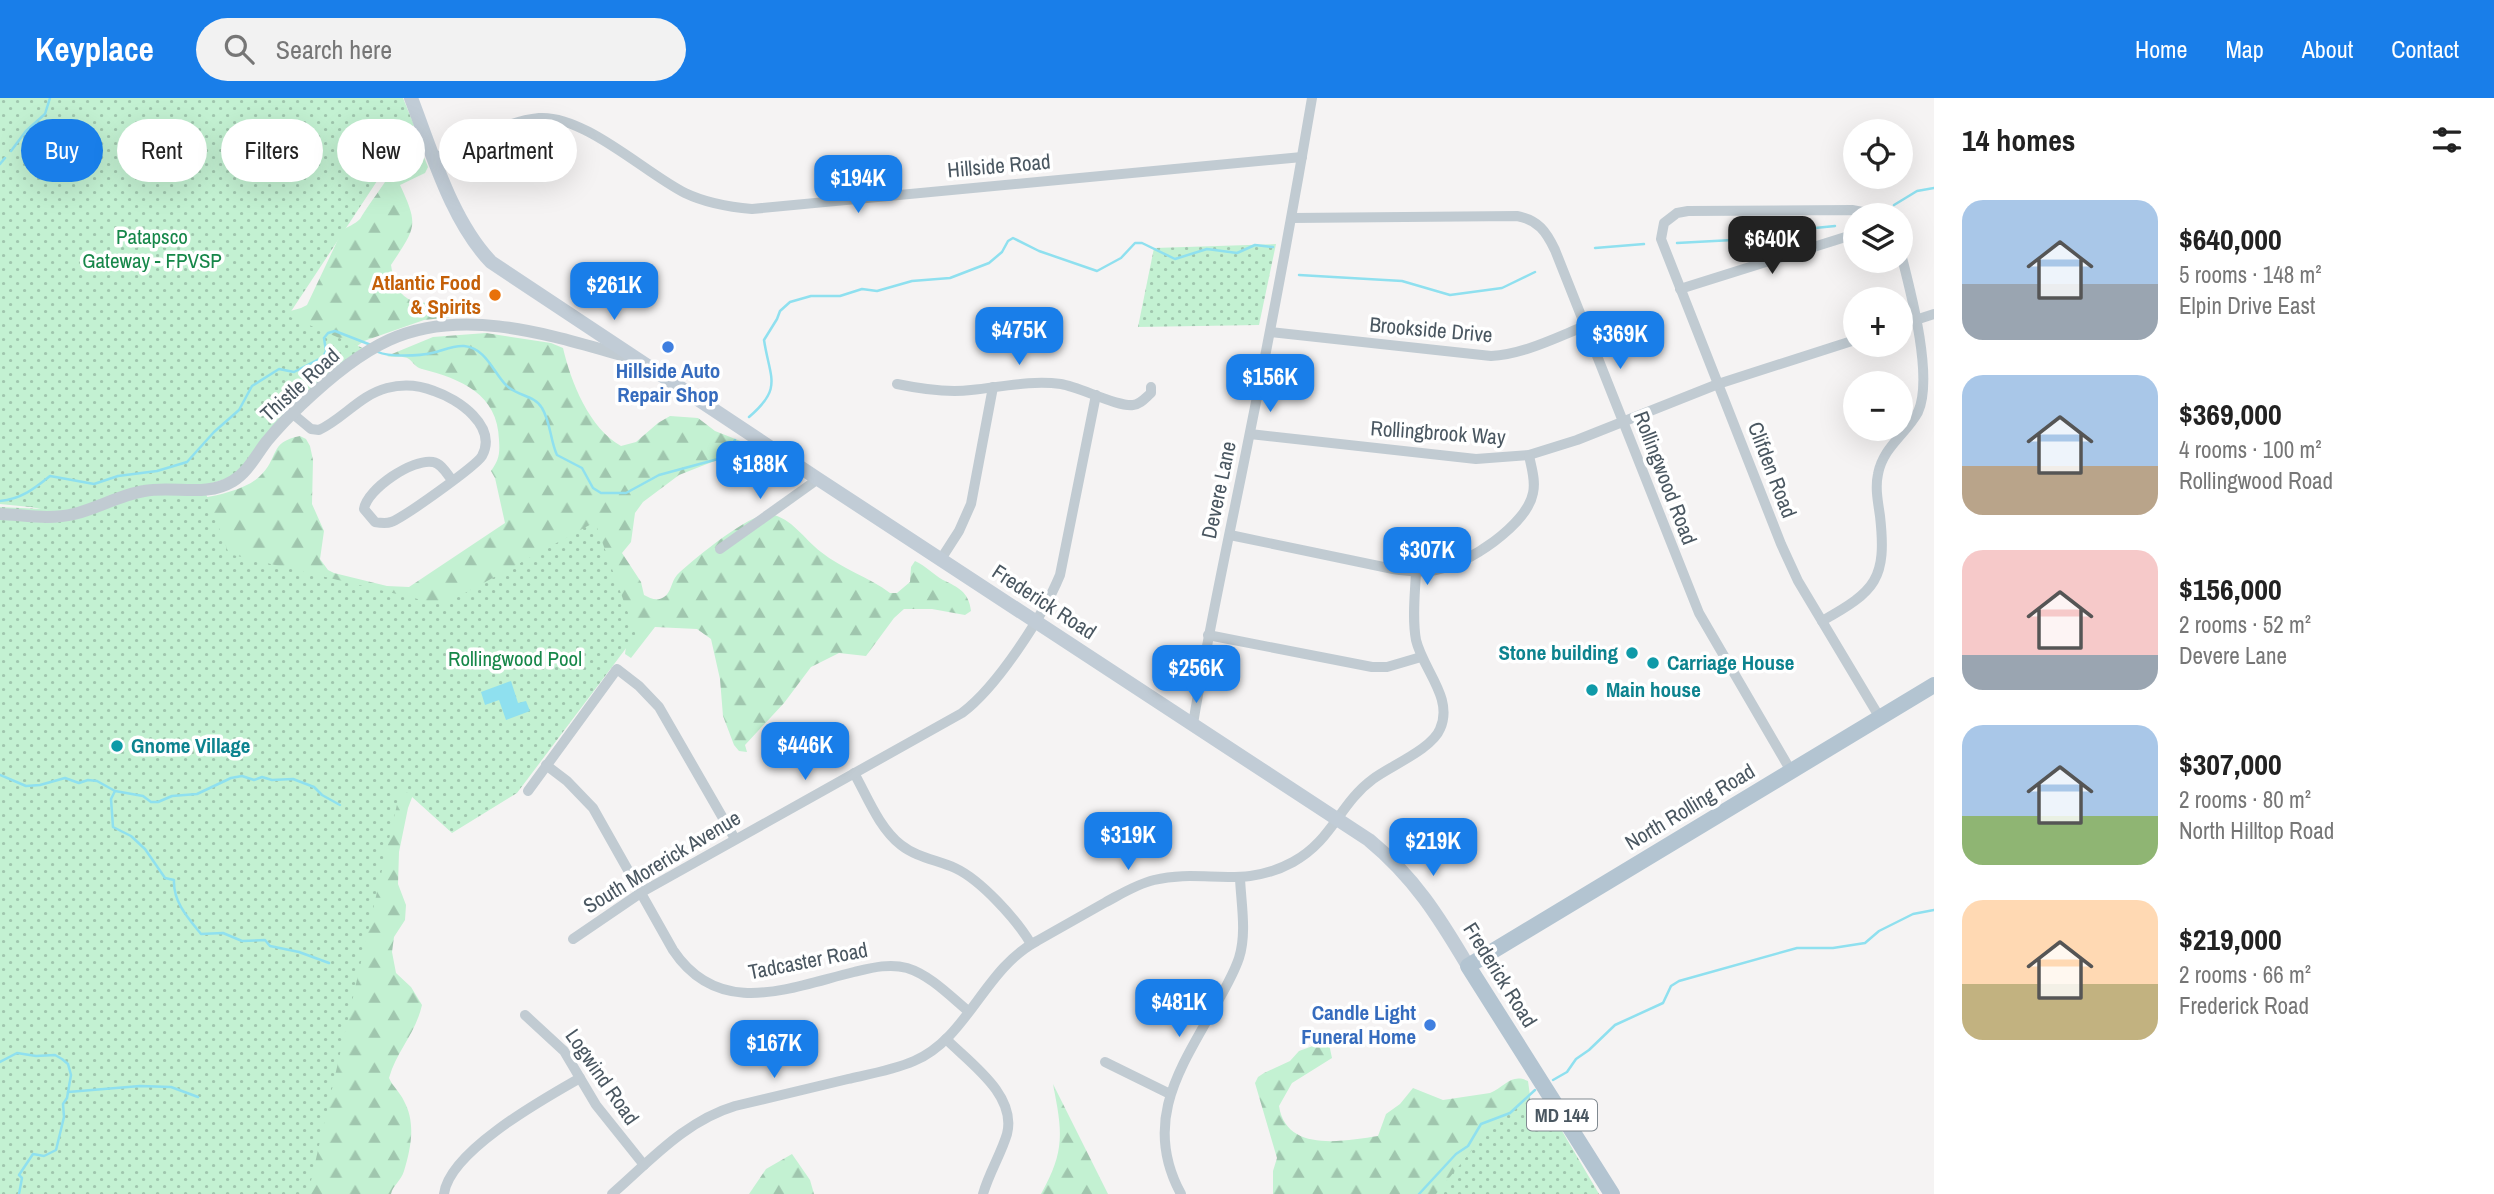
<!DOCTYPE html>
<meta charset="utf-8">
<style>
body{margin:0;font-family:"Archivo Narrow",sans-serif;background:#f2f2f2;color:#222;height:100vh;display:flex;flex-direction:column;font-size:26px;white-space:nowrap}
*{box-sizing:border-box;margin:0}
p{font-size:23px;color:#767676}
.icon{flex:none;width:38px;height:38px;fill:none;stroke:currentColor;stroke-width:2;stroke-linecap:round;stroke-linejoin:round}
.map{position:relative;flex:1;overflow:hidden}
.details{display:flex;flex-direction:column;background:#fff;width:560px}
.details>*{flex:none}
.hud{position:absolute;left:21px;top:21px;width:665px;height:63px;display:flex;gap:14px}
.tools{position:absolute;left:1843px;top:21px;display:grid;gap:14px}
.tools a{display:grid;place-items:center;width:70px;height:70px;border-radius:50%;background:#fff;box-shadow:0 7px 28px #0002;font-size:35px}
.price{position:absolute;translate:-50% -60px;padding:0 16px;border-radius:14px;background:#197ee9;color:#fff;font-size:23px;line-height:46px;filter:drop-shadow(0 2px 4px #0008)}
.price::after{content:'';position:absolute;left:50%;top:42px;width:21px;height:16px;margin-left:-10px;background:inherit;clip-path:polygon(0 0,100% 0,50% 100%)}
.price.current{background:#222;color:#fff}
ul{padding:0;list-style:none}
li{display:flex;align-items:center;gap:21px;height:175px;padding:0 28px}
li span{display:grid;place-items:center;flex:none;width:196px;height:140px;border-radius:21px;color:#555}
li>.icon{margin-inline-start:auto}
span .icon{width:84px;height:84px;fill:#fffc;stroke-width:1}
li b{font-size:30px}
h2{display:flex;justify-content:space-between;align-items:center;height:84px;padding:0 28px;font-size:30px}
.pill{padding:0 24px;border-radius:32px;background:#fff;box-shadow:0 7px 28px #0002;font-size:24px;line-height:63px}
.pill.current{background:#197ee9;color:#fff}
header{display:flex;align-items:center;gap:42px;box-sizing:border-box;height:98px;padding:0 35px;background:#197ee9;color:#fff}
header strong{font-size:33px}
nav{display:flex;gap:38px;margin-inline-start:auto;font-size:24px}
.search{width:490px;height:63px;background:#f2f2f2;display:flex;align-items:center;gap:18px;box-sizing:border-box;padding:0 24px;border-radius:38px;color:#767676;font-size:26px}
main{display:flex;flex:1;min-height:0}
.map>svg:first-child{display:block}
</style>
<header>
<strong>Keyplace</strong>
<div class="search"><svg class="icon" aria-label="search" viewBox="0 0 24 24"><circle cx="10" cy="10" r="6"/><path d="M15 15l6 6"/></svg>Search here</div>
<nav><a>Home</a><a>Map</a><a>About</a><a>Contact</a></nav>
</header>
<main>
<div class="map">
<svg width="1934" height="1096" viewBox="0 0 1934 1096">
<defs>
<pattern id="forest-firs" width="22" height="20" patternUnits="userSpaceOnUse" patternTransform="scale(1.75)"><rect width="22" height="20" fill="#c3f1d2"/><path d="M5 1l3.5 6h-7zM16 11l3.5 6h-7z" fill="#a0c6ae"/></pattern>
<pattern id="park-dots" width="8" height="8" patternUnits="userSpaceOnUse" patternTransform="scale(1.75)"><rect width="8" height="8" fill="#c3f1d2"/><path d="M2 2h.1M6 6h.1" fill="none" stroke="#a0c6ae" stroke-width="1.8" stroke-linecap="round"/></pattern>
</defs>
<rect width="100%" height="100%" fill="#f5f3f3"/>
<g fill="url(#forest-firs)">
<path d="M413,32L428,69L425,75L400,87C419,128 416,129 391,167C399,216 422,201 459,207C466,209 474,213 481,216L424,222L364,243L320,276L50,411L0,406V295L301,210L307,207L342,133C348,128 354,127 360,121C372,100 408,58 407,36Z"/>
<path d="M486,235L551,245L563,250C571,284 589,330 621,348L636,344L658,325L670,318L698,320L715,333L748,346L745,351L679,377L643,404L635,415L631,444L622,455L641,484L644,497C650,500 657,504 664,499C671,495 671,484 677,477C691,463 752,413 770,416C792,420 804,441 821,454C842,471 869,479 890,495H897L910,484L911,469L915,463C926,468 933,476 943,482C958,489 969,494 971,513L965,517L932,511H904L894,520L866,558L839,555L811,569L784,605L745,647L747,654L739,653L734,647L723,618L720,581L711,541L697,531L655,529L631,560L625,556L628,533L416,689L408,710L399,754L398,786L406,807L405,822L394,839L392,854L396,875L411,889L422,907C415,937 397,952 389,980C393,989 400,994 404,1003C416,1025 411,1050 404,1073C401,1083 393,1087 391,1096H0L202,400C220,397 246,391 259,379C280,360 268,344 300,338L306,341L310,348L313,362L312,406L324,433L320,461L328,472L334,475L387,488L409,489L505,425L495,380L491,373C499,362 500,356 499,342C498,296 461,281 422,271C415,269 414,265 409,261C403,257 394,260 387,258L433,239Z"/>
<path d="M1321,945L1329,946L1332,960L1292,985L1279,1008C1286,1055 1344,1043 1378,1038L1386,1016L1400,1006L1413,990L1443,1002L1490,995C1505,989 1511,975 1528,983L1532,1012L1439,1096H1273V1073L1277,1060L1255,985L1258,979L1264,975L1290,963L1299,953Z"/>
<path d="M1053,986L1108,1096H1041C1066,1052 1062,1033 1053,986Z"/>
<path d="M792,1056L810,1082L814,1096H749L766,1071Z"/>
</g>
<g fill="url(#park-dots)">
<path d="M0,0H403L414,27L288,218L365,251L231,379L203,388L229,456L443,507L595,424L636,537L517,695L452,735L401,689L308,1096H0V409L41,411L0,402Z"/>
<path d="M1276,146L1259,227L1138,229L1154,150Z"/>
<path d="M1545,1004L1599,1096H1436L1508,1008Z"/>
</g>
<path fill="#8fe0ef" d="M511,583L518,605L526,603L530,613L506,622L499,602L485,607L481,594Z"/>
<g fill="none" stroke-linecap="round" stroke-linejoin="round">
<g stroke="#8fe0ef" stroke-width="2.5">
<path d="M11,53L26,33L45,16L50,0"/>
<path d="M0,66L5,60"/>
<path d="M1894,107L1917,93L1934,90"/>
<path d="M1677,145L1770,140L1805,131L1835,128"/>
<path d="M1595,150L1644,146"/>
<path d="M1299,177L1402,183L1450,197L1502,190L1535,174"/>
<path d="M378,254C388,259 420,258 432,255C442,253 453,247 464,248C486,250 493,274 506,287C516,298 535,297 542,310C551,325 550,342 557,357L582,370L593,390L601,395H626L659,377L718,361L726,356L735,342"/>
<path d="M749,319C783,290 770,281 764,242L777,221L780,213L790,204L811,198H840L862,191L877,193L912,183L950,180L989,165L1002,154L1008,143L1013,140L1039,153L1097,173L1121,160L1135,145H1142L1175,161L1207,151L1237,155L1255,147L1273,149"/>
<path d="M0,403C21,401 34,391 50,378L94,386L118,378L157,373L187,364L214,334L239,312L252,288L279,271L294,274L323,259L326,253L324,240L328,235L335,233L371,247"/>
<path d="M0,677L26,688L40,687L65,680L79,685L88,682L97,683L115,693L143,698L151,704H158L172,698L197,696L231,680L242,678L254,682L262,679L272,682L293,681L314,689L322,697L340,707"/>
<path d="M115,693L111,701L113,729L131,738L145,751L165,780L174,782C173,804 188,820 201,836L223,835L242,843L265,842L270,848L299,854L329,865"/>
<path d="M0,964L17,955L36,958L55,957L62,961L68,966L71,977L67,1000L63,1006L64,1019L56,1052L44,1058L33,1056L19,1077L22,1080L19,1096"/>
<path d="M1553,982L1567,974L1576,961L1589,952L1615,927L1663,905L1671,888L1679,883L1797,850H1833L1865,845L1879,833L1913,816L1934,812"/>
<path d="M68,994L140,988L171,989L198,999"/>
<path d="M1419,1096L1456,1056L1468,1048L1481,1026L1510,1015L1535,992"/>
</g>
<g stroke="#c1cbd2" stroke-width="10">
<path d="M435,60C466,46 506,23 539,20C585,17 645,75 685,95C706,105 728,109 752,111L1302,59"/>
<path d="M1879,117L1852,112L1688,113L1677,115L1664,125L1661,141L1781,446L1798,483L1880,620"/>
<path d="M1292,120L1517,118C1538,122 1546,133 1555,152L1699,515L1791,673"/>
<path d="M1680,191L1855,136"/>
<path d="M1900,227L1934,216"/>
<path d="M1270,234L1491,258C1524,256 1555,240 1585,228"/>
<path d="M897,286C921,291 946,295 971,292C1002,289 1030,282 1061,286C1080,289 1117,309 1133,307C1141,306 1145,300 1151,295V289"/>
<path d="M293,316L311,331L319,332C343,321 360,297 387,290C402,286 419,287 434,293C458,301 498,328 482,358C476,368 403,420 391,424C386,426 380,425 375,424L364,411C367,391 413,360 433,364C441,365 447,376 452,382"/>
<path d="M1250,336L1476,361L1529,357L1577,342L1718,286L1855,242"/>
<path d="M1230,437L1393,471C1407,473 1421,475 1436,472C1467,467 1527,427 1533,395C1536,382 1531,369 1529,357"/>
<path d="M720,451L818,381"/>
<path d="M941,461L959,433L971,406L993,289"/>
<path d="M1822,523C1876,493 1887,481 1880,418C1878,404 1875,390 1878,376C1883,349 1906,336 1918,314C1934,279 1910,191 1900,152"/>
<path d="M1208,537L1372,569H1387L1421,559"/>
<path d="M1193,626C1209,529 1230,435 1249,339C1272,226 1293,113 1312,0"/>
<path d="M546,667L567,683L593,710L673,852C719,921 788,890 854,874C871,870 889,865 907,870C930,877 950,898 968,913"/>
<path d="M854,675C867,698 879,730 901,747C916,759 937,762 955,770C981,782 1017,822 1031,846"/>
<path d="M528,693L617,571L639,588L659,609L735,741"/>
<path d="M573,841L642,794L962,615C997,589 1043,518 1060,477L1096,297"/>
<path d="M525,917L564,953L596,1007L644,1067"/>
<path d="M946,941C970,965 1017,997 1007,1036C1001,1056 989,1075 983,1096"/>
<path d="M1105,964L1170,996"/>
<path d="M444,1096C449,1053 545,1000 580,980"/>
<path d="M612,1096C650,1063 685,1023 735,1008C772,999 810,990 848,981C870,976 893,972 914,963C968,940 984,871 1037,843C1060,830 1083,817 1106,804C1121,796 1137,786 1154,782C1203,770 1242,792 1293,764C1333,742 1339,706 1373,681C1390,668 1432,651 1440,631C1454,600 1423,572 1416,542C1412,520 1415,496 1416,474"/>
<path d="M1181,1096C1141,1022 1182,968 1218,903C1226,889 1234,875 1239,860C1247,835 1241,805 1240,780"/>
</g>
<path stroke="#c1cbd2" stroke-width="12" d="M0,416C24,417 50,422 74,416C98,410 120,397 144,393C174,387 205,400 233,383C248,374 256,357 267,343C277,331 288,319 300,308C325,284 356,257 389,242C466,207 556,239 632,260"/>
<path stroke="#c1ccd6" stroke-width="14" d="M411,0C432,54 451,122 491,164L818,381L1369,742C1414,779 1439,819 1468,868"/>
<path stroke="#b3c4d1" stroke-width="16" d="M1612,1096L1468,868L1934,587"/>
</g>
<circle fill="#e8710a" stroke="#fff" stroke-width="2.5" cx="495" cy="197" r="7"/>
<g fill="#3f7fe0" stroke="#fff" stroke-width="2.5">
<circle cx="668" cy="249" r="7"/>
<circle cx="1430" cy="927" r="7"/>
</g>
<g fill="#0f9aa8" stroke="#fff" stroke-width="2.5">
<circle cx="1632" cy="555" r="7"/>
<circle cx="1653" cy="565" r="7"/>
<circle cx="1592" cy="592" r="7"/>
<circle cx="117" cy="648" r="7"/>
</g>
<g text-anchor="middle" stroke-width="7" stroke-linejoin="round" paint-order="stroke">
<rect fill="#fff" stroke="#808990" stroke-width="2" x="1527" y="1001.5" width="70" height="31" rx="5"/>
<g font-size="19" font-weight="bold" fill="#4a5761">
<text x="1562" y="1024">MD 144</text>
</g>
<g font-size="21" fill="#4a5761" stroke="#fff">
<text transform="translate(999 68) rotate(-5)" y="7">Hillside Road</text>
<text transform="translate(1431 232) rotate(5)" y="7">Brookside Drive</text>
<text transform="translate(300 287) rotate(-42)" y="7">Thistle Road</text>
<text transform="translate(1438 335) rotate(4)" y="7">Rollingbrook Way</text>
<text transform="translate(1772 372) rotate(69)" y="7">Clifden Road</text>
<text transform="translate(1665 380) rotate(69)" y="7">Rollingwood Road</text>
<text transform="translate(1219 392) rotate(-78)" y="7">Devere Lane</text>
<text transform="translate(1044 504) rotate(33)" y="7">Frederick Road</text>
<text transform="translate(1690 709) rotate(-31)" y="7">North Rolling Road</text>
<text transform="translate(662 764) rotate(-31)" y="7">South Morerick Avenue</text>
<text transform="translate(808 863) rotate(-11)" y="7">Tadcaster Road</text>
<text transform="translate(1500 877) rotate(58)" y="7">Frederick Road</text>
<text transform="translate(602 979) rotate(55)" y="7">Logwind Road</text>
</g>
<g font-size="21" fill="#168749" stroke="#fff">
<text x="152" y="146">Patapsco<tspan x="152" dy="24">Gateway - FPVSP</tspan></text>
<text x="515" y="568">Rollingwood Pool</text>
</g>
<g font-size="21" font-weight="bold" fill="#c56008" stroke="#fff" text-anchor="end">
<text x="481" y="192">Atlantic Food<tspan x="481" dy="24">&amp; Spirits</tspan></text>
</g>
<g font-size="21" font-weight="bold" fill="#366cbe" stroke="#fff">
<text x="668" y="280">Hillside Auto<tspan x="668" dy="24">Repair Shop</tspan></text>
<text x="1416" y="922" text-anchor="end">Candle Light<tspan x="1416" dy="24">Funeral Home</tspan></text>
</g>
<g font-size="21" font-weight="bold" fill="#0d838f" stroke="#fff" text-anchor="start">
<text x="1618" y="562" text-anchor="end">Stone building</text>
<text x="1667" y="572">Carriage House</text>
<text x="1606" y="599">Main house</text>
<text x="131" y="655">Gnome Village</text>
</g>
</g>
</svg>
<div class="tools">
<a><svg class="icon" aria-label="locate" viewBox="0 0 24 24"><circle cx="12" cy="12" r="6"/><path d="M12 2v4M12 18v4M2 12h4M18 12h4"/></svg></a>
<a><svg class="icon" aria-label="layers" viewBox="0 0 24 24"><path d="M12 4l9 5-9 5-9-5zM3 14l9 5 9-5"/></svg></a>
<a>+</a>
<a>−</a>
</div>
<b class="price" style="left:858px;top:117px">$194K</b>
<b class="price current" style="left:1772px;top:178px">$640K</b>
<b class="price" style="left:614px;top:224px">$261K</b>
<b class="price" style="left:1019px;top:269px">$475K</b>
<b class="price" style="left:1620px;top:273px">$369K</b>
<b class="price" style="left:1270px;top:316px">$156K</b>
<b class="price" style="left:760px;top:403px">$188K</b>
<b class="price" style="left:1427px;top:489px">$307K</b>
<b class="price" style="left:1196px;top:607px">$256K</b>
<b class="price" style="left:805px;top:684px">$446K</b>
<b class="price" style="left:1128px;top:774px">$319K</b>
<b class="price" style="left:1433px;top:780px">$219K</b>
<b class="price" style="left:1179px;top:941px">$481K</b>
<b class="price" style="left:774px;top:982px">$167K</b>
<div class="hud">
<a class="pill current">Buy</a>
<a class="pill">Rent</a>
<a class="pill">Filters</a>
<a class="pill">New</a>
<a class="pill">Apartment</a>
</div>
</div>
<section class="details">
<h2>14 homes<svg class="icon" aria-label="filters" viewBox="0 0 24 24"><path d="M4 7h16M4 17h16"/><circle cx="9" cy="7" r="2"/><circle cx="15" cy="17" r="2"/></svg></h2>
<ul>
<li><span style="background:linear-gradient(#a9c7e8 60%,#9aa5b1 0)"><svg class="icon" aria-label="home" viewBox="0 0 24 24"><path d="M3 11l9-7 9 7M6 9v11h12V9"/></svg></span><div><b>$640,000</b><p>5 rooms · 148 m²</p><p>Elpin Drive East</p></div></li>
<li><span style="background:linear-gradient(#a9c7e8 65%,#b9a48a 0)"><svg class="icon" aria-label="home" viewBox="0 0 24 24"><path d="M3 11l9-7 9 7M6 9v11h12V9"/></svg></span><div><b>$369,000</b><p>4 rooms · 100 m²</p><p>Rollingwood Road</p></div></li>
<li><span style="background:linear-gradient(#f6c9c9 75%,#9aa5b1 0)"><svg class="icon" aria-label="home" viewBox="0 0 24 24"><path d="M3 11l9-7 9 7M6 9v11h12V9"/></svg></span><div><b>$156,000</b><p>2 rooms · 52 m²</p><p>Devere Lane</p></div></li>
<li><span style="background:linear-gradient(#a9c7e8 65%,#8fb573 0)"><svg class="icon" aria-label="home" viewBox="0 0 24 24"><path d="M3 11l9-7 9 7M6 9v11h12V9"/></svg></span><div><b>$307,000</b><p>2 rooms · 80 m²</p><p>North Hilltop Road</p></div></li>
<li><span style="background:linear-gradient(#ffd9b3 60%,#c2b280 0)"><svg class="icon" aria-label="home" viewBox="0 0 24 24"><path d="M3 11l9-7 9 7M6 9v11h12V9"/></svg></span><div><b>$219,000</b><p>2 rooms · 66 m²</p><p>Frederick Road</p></div></li>
</ul>
</section>
</main>
